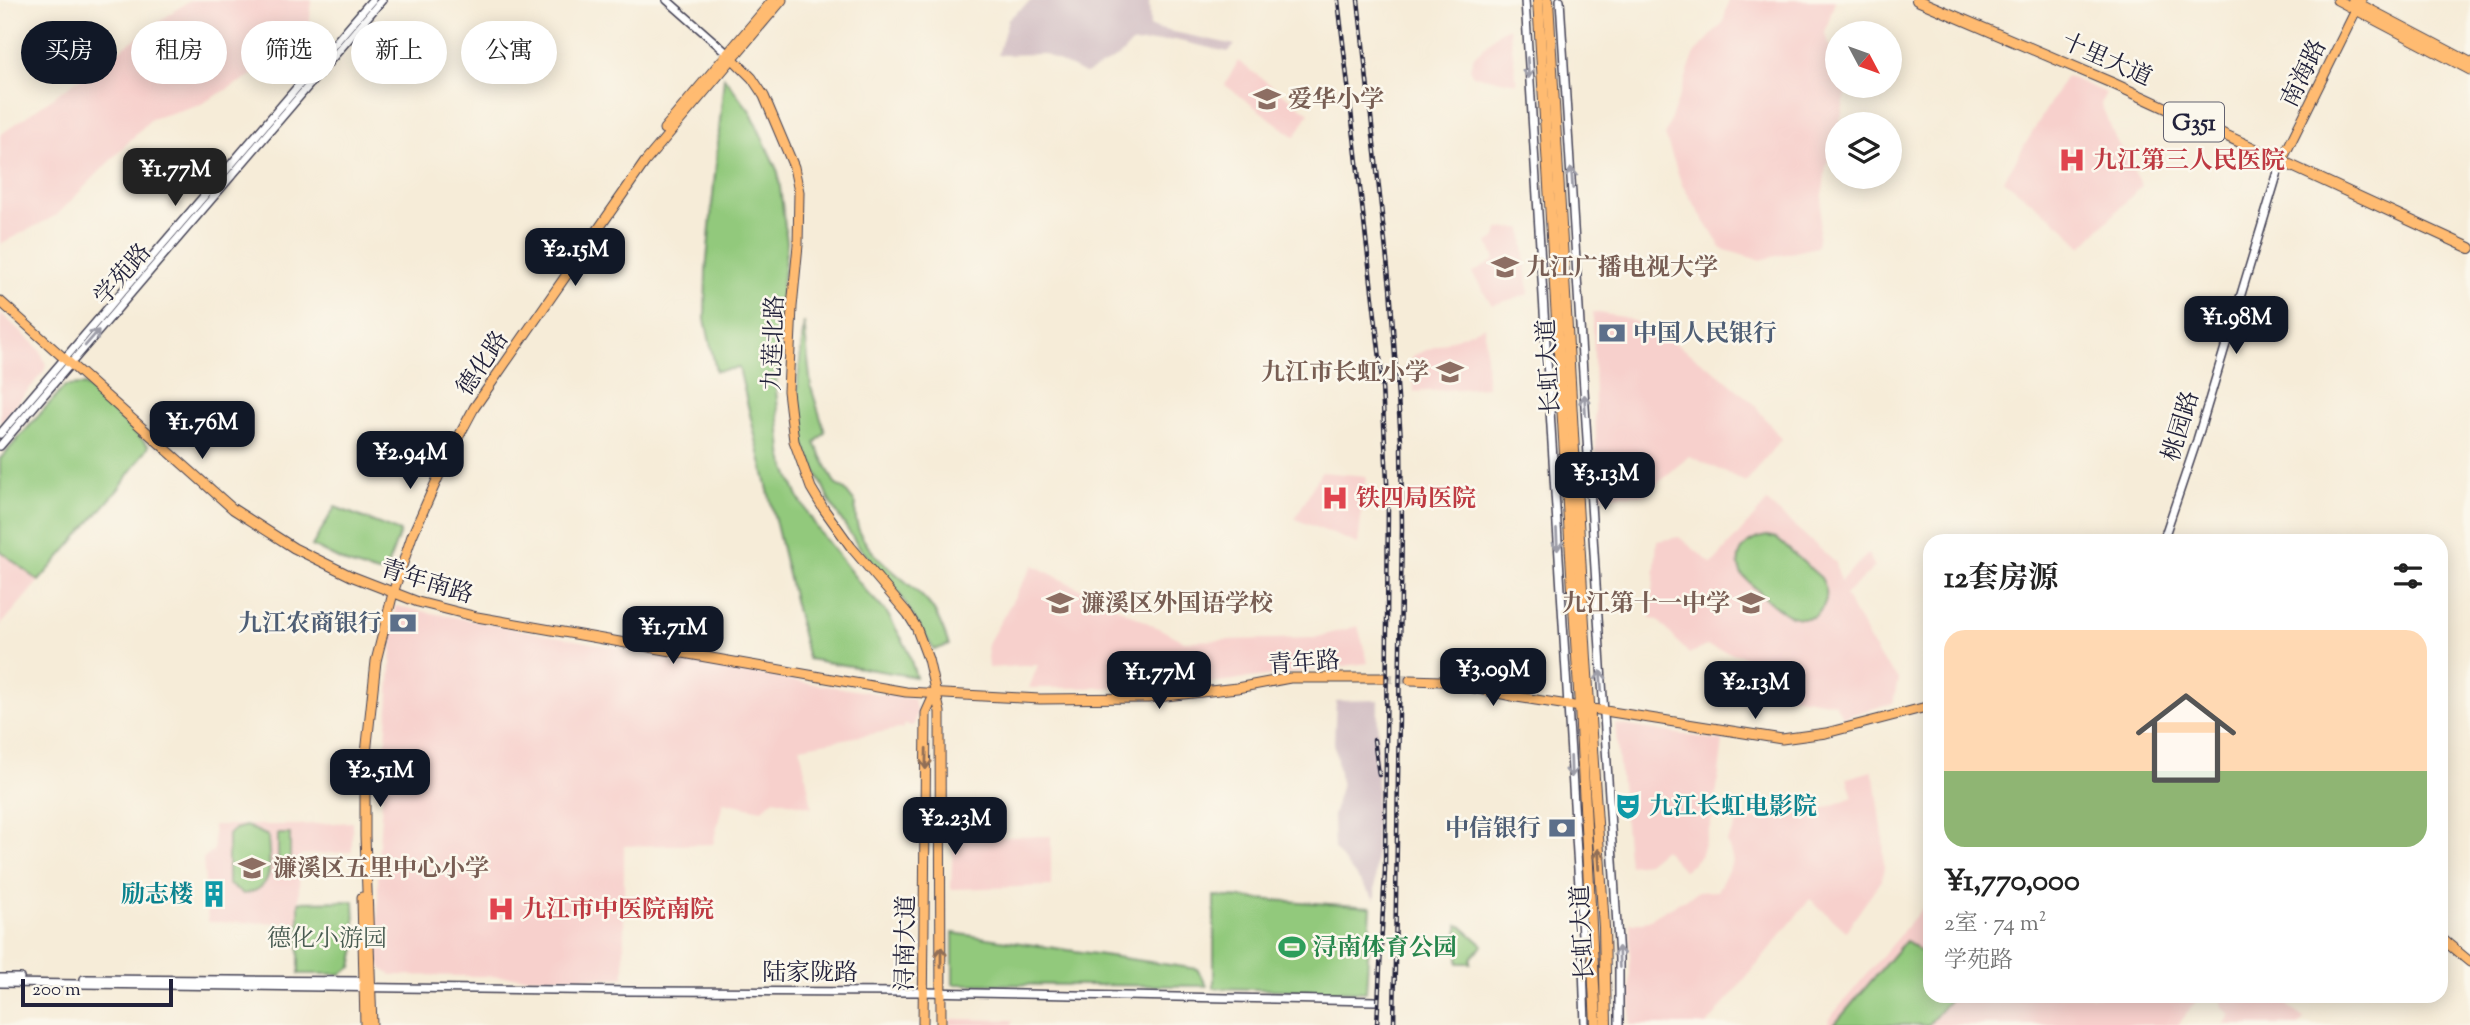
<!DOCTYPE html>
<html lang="zh">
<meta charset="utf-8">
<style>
body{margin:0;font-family:"Sorts Mill Goudy","Noto Serif SC",serif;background:#f6f6f6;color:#222;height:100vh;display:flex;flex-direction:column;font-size:26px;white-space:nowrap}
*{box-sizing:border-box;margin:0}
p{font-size:23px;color:#767676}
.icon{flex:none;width:38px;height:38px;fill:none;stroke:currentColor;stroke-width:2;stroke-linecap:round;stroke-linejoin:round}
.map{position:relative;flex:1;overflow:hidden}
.sheet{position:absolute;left:1923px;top:534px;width:525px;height:469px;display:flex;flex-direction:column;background:#fff;border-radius:21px;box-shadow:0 4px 18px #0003}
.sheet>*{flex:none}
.top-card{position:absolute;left:21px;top:21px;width:665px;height:63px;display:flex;gap:14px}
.needle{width:46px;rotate:131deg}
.controls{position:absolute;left:1825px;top:21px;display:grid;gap:14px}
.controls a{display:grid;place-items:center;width:77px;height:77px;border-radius:50%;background:#fff;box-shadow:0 4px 18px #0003;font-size:35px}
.scale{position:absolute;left:21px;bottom:18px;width:152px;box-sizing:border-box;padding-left:7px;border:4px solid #22223b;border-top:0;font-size:19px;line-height:24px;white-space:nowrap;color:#22223b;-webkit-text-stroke:5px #fbf7ec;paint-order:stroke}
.price{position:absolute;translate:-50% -60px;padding:0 16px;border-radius:14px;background:#111827;color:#fff;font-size:23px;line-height:46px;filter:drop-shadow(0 2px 4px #0008)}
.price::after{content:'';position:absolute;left:50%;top:42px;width:21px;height:16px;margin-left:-10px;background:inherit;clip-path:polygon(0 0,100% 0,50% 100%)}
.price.on{background:#222;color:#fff}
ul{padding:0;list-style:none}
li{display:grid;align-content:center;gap:14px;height:371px;padding:0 21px}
li span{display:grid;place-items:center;height:217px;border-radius:21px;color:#555}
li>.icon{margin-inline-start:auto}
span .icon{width:126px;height:126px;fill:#fffc;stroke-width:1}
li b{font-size:30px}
h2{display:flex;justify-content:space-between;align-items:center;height:84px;padding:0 21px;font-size:30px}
.tag{padding:0 24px;border-radius:32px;background:#fff;box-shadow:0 4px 18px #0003;font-size:24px;line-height:63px}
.tag.on{background:#111827;color:#fff}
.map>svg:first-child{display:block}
</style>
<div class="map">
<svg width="2470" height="1025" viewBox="0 0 2470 1025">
<rect width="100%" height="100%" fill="#fbf7ec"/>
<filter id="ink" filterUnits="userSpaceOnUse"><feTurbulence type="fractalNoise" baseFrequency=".0143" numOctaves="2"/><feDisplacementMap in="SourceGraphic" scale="14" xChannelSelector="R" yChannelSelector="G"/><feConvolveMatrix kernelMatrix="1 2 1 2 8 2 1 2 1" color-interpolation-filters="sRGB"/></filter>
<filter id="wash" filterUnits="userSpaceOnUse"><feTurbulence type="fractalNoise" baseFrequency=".00686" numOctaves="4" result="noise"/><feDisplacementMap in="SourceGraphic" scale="28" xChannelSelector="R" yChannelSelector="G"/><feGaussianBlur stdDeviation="1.57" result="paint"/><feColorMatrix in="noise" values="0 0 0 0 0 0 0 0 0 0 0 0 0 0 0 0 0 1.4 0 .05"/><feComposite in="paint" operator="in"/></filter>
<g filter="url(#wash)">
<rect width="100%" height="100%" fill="#f6ecd8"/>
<g fill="#f7d0cc">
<path d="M190,0H312L307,44L201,104L151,119L57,215L0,244V135Z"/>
<path d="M1729,0H1835L1825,33L1837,67L1838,86H1844L1846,91L1840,124H1838L1836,143L1826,165L1817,247L1759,260L1722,249L1682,185L1665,135L1695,53L1723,23Z"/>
<path d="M1509,27L1517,83L1472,75L1470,67L1474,57L1500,31Z"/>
<path d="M1238,61L1309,113L1295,137L1225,85Z"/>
<path d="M2066,76L2106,93L2101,104L2116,140L2142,185L2082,247L2063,227L2004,180Z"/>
<path d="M1522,228L1529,294L1492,305L1472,273L1495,260L1488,242L1496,238L1498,229Z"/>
<path d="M0,312L40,350L46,365L44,371L0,424Z"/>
<path d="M1593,312L1623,317L1657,331L1719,374L1754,404L1781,439L1746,482L1689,456L1645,494L1597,496Z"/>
<path d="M1485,326L1487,387L1414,392L1412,356Z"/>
<path d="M1321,472L1366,476L1358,544L1295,519Z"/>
<path d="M1767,502L1836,563L1840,581L1868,554L1875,567L1845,595L1877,654L1898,679L1893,703L1843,717L1834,703L1773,693L1766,668L1743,656L1706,646L1689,654L1658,620L1651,619L1657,541L1679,537L1712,564Z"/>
<path d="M0,551L39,581L0,626Z"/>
<path d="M1033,565L1184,641L1314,638L1358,626L1368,663L1178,687L1029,688L1038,665L989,668L987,645Z"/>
<path d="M395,606L800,682L908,698L914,699L917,713L914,726L904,725V728L800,747L812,807L774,799L762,810L723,802L713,844L624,846V978L391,975L382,969L378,959V860Z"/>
<path d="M1615,724L1723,741L1714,813L1700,856L1684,871L1664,849L1647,863L1629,865Z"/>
<path d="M1872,771L1876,784L1883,836L1884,868L1881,880L1846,931L1810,899L1707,1025H1630V923H1643L1697,892L1717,891L1733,861L1727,841L1741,817L1763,820L1815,812L1853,797L1847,778Z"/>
<path d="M352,822V852L300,855L298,923L208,922L203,859L214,850L213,825H298Z"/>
<path d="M1051,836V886L951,889L953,838Z"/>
<path d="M1930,899V996H2200L2178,1025H1828L1829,1019Z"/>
<path d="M2220,996H2283L2289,999L2288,1006L2304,1019L2299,1025H2224L2230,1015L2223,1007Z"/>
<path d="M951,1019L1013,1020L1012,1025H950Z"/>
</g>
<g fill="#d2bec3">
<path d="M1032,0H1149L1150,27L1235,45L1228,52L1175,40L1131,44L1120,56L1085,74L1044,54L998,55L1008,19Z"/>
<path d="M1378,700L1375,900L1334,849L1333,816L1341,787L1334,742L1336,701Z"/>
</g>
<g fill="#92c97c" stroke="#5a765c" stroke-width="2">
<path d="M724,77L750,111L778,172L787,242L780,305L776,389L783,461L798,497L819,531L866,591L887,613L907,648L916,677L808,659L739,368L716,371L705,319L706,271Z"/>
<path d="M804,322L811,387L825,432L815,443L835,484L845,490L856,504C849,551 905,574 930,605C939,616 944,632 949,645L934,650L895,587L858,546L830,502L803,442L798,402V380Z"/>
<path d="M85,385L149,446L118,490L39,581L0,551V459L65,386Z"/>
<path d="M335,507L400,532L387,567L378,573L348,564L312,546Z"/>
<path d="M1767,536L1776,538L1821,578C1830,593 1828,605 1815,616C1786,627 1762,593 1742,575C1732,554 1746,539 1767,536Z"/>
<path d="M246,826L268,836C269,863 277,889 243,894L228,884V835L235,829Z"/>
<rect x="278" y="834" width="12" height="31"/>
<path d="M1214,896L1371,907L1366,992L1214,988Z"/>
<path d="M354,901L356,948L352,967L341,974H299V902Z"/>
<path d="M1458,925L1461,926L1483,945L1471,958V963H1458Z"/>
<path d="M953,933L1197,969L1207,986L953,984Z"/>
<path d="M1906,940L1930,960V996H1953L1928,1025H1834Z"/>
</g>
</g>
<g filter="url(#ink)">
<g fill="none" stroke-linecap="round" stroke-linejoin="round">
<path stroke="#ccc4b9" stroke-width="9" stroke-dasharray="9 4.5" stroke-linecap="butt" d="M1384,678L1410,680"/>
<defs>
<g id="minor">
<path d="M667,0L727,53"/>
<path d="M1525,0L1582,935L1585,1025"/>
<path d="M1560,0L1619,958V1025"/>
<path d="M0,434L372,0"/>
<path d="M0,446L382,0"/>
<path d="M2163,541L2197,440L2281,162"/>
<path d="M0,978H20"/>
<path d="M84,979L366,981"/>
<path d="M0,983L630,991L923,992L1375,1001"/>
</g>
<g id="major">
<path d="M2337,0L2470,70"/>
<path d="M2352,0L2470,62"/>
<path d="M728,54L752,78L764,96L794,167L799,192L798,245L792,307L788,391L794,441L811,488L823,508L851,547L908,614L916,627L928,659L940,712L941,1025"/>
<path d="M664,129L773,0"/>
<path d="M2281,162L2361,0"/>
<path d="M0,301L233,509L294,548L351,576L418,602L477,617L906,692L1040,699L1148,698L1237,688L1290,678H1384"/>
<path d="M1410,680L1441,681L1517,697L1782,739L1826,733L1930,706"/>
<path d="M362,897L365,1025"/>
<path d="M2441,938L2470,962"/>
<path d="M372,1025L365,836V763L376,661L393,593L412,536L444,464L474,408L645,162L782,0"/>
<path d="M923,1025L926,713L935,693"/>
</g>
<g id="highway">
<path d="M1538,0L1580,707L1596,1025"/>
<path d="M1548,0L1586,659L1604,927L1606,1025"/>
<path d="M1917,0L2112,83L2470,248"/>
</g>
</defs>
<use href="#minor" stroke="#424053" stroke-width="10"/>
<use href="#major" stroke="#424053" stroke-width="11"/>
<use href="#highway" stroke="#424053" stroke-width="12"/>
<use href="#minor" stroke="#fff" stroke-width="7"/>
<use href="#major" stroke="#ffbb71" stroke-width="9"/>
<use href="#highway" stroke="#ffbb71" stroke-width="10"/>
<defs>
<g id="rail">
<path d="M1338,0L1381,367L1388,501L1385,870L1377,1025"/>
<path d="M1358,0L1390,287L1401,440L1402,528L1394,1025"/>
<path d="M1374,740L1379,775"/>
</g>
</defs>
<use href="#rail" stroke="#22223b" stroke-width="4.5"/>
<use href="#rail" stroke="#fbf7ec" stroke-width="2" stroke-dasharray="5" stroke-linecap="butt"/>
</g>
<defs><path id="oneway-shaft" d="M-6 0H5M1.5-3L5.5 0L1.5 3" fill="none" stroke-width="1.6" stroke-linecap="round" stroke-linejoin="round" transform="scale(1.75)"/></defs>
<g stroke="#9c9ca7">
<use href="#oneway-shaft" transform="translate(1528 68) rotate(86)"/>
<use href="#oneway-shaft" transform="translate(1572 178) rotate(-94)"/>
<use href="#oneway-shaft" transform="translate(92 338) rotate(-49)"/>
<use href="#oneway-shaft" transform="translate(1585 405) rotate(-93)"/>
<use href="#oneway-shaft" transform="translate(1557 540) rotate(87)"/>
<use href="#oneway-shaft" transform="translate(1601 681) rotate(-94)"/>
<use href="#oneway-shaft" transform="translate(1571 767) rotate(88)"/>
<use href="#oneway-shaft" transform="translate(1619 957) rotate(-92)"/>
</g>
<g stroke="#906e56">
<use href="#oneway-shaft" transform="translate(926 759) rotate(91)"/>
<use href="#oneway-shaft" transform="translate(1599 859) rotate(-94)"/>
<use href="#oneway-shaft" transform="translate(941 957) rotate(-90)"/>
</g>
</g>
<defs>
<symbol id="school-bare" viewBox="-9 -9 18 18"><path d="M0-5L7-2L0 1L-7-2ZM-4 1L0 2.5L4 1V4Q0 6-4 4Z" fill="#8d6e63" stroke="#fbf7ec" stroke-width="2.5" paint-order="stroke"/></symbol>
<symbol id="hospital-bare" viewBox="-9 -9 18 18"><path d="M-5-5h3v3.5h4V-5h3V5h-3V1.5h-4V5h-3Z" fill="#e0444e" stroke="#fbf7ec" stroke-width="2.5" paint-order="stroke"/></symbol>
<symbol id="bank-bare" viewBox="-9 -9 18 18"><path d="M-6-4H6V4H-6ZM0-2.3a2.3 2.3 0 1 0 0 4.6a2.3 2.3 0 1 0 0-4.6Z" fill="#5c6f8a" stroke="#fbf7ec" stroke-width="2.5" paint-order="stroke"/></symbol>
<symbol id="theatre-bare" viewBox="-9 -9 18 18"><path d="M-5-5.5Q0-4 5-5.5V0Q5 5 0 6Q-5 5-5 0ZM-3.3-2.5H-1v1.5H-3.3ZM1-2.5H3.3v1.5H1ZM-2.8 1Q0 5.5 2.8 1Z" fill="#0f9aa8" stroke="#fbf7ec" stroke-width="2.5" paint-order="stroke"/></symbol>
<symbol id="building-bare" viewBox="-9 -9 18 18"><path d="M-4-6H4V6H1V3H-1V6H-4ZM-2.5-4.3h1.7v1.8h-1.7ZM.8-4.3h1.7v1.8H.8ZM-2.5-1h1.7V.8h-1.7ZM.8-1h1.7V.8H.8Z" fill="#0f9aa8" stroke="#fbf7ec" stroke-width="2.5" paint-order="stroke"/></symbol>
<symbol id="stadium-bare" viewBox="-9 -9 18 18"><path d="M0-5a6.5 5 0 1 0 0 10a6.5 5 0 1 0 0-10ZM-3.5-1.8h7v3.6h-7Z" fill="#2e9e5b" stroke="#fbf7ec" stroke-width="2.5" paint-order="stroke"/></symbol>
</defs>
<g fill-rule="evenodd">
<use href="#school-bare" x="1248" y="80" width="38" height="38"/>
<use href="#hospital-bare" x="2053" y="141" width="38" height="38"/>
<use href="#school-bare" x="1486" y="248" width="38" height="38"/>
<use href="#bank-bare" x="1593" y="314" width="38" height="38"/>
<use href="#school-bare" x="1431" y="353" width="38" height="38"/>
<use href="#hospital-bare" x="1316" y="479" width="38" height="38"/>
<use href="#school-bare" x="1041" y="584" width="38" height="38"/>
<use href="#school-bare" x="1732" y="584" width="38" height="38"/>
<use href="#bank-bare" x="384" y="604" width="38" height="38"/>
<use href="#theatre-bare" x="1609" y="787" width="38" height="38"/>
<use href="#bank-bare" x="1543" y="809" width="38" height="38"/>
<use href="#school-bare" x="233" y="849" width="38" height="38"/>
<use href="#building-bare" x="195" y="875" width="38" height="38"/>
<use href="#hospital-bare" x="482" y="890" width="38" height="38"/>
<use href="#stadium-bare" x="1273" y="928" width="38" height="38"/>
</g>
<g text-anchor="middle" stroke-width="5" stroke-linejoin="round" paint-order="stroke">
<rect fill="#fbf7ec" stroke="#636270" stroke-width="2" x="2164" y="102.5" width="60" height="39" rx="5"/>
<g font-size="23" font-weight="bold" fill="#22223b">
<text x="2194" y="130">G351</text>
</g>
<g font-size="24" fill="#22223b" stroke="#fbf7ec">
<text transform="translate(2107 59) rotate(24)" y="8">十里大道</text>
<text transform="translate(2303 73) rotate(-64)" y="8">南海路</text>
<text transform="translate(122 274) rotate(-49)" y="8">学苑路</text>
<text transform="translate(773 343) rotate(-88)" y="8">九莲北路</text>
<text transform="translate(482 363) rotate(-56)" y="8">德化路</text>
<text transform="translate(1548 367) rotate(-93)" y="8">长虹大道</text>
<text transform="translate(2180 426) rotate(-73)" y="8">桃园路</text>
<text transform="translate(427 581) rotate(17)" y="8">青年南路</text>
<text transform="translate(1304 662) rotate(-4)" y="8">青年路</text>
<text transform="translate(1582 933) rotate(-93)" y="8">长虹大道</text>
<text transform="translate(905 943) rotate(-89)" y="8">浔南大道</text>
<text x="810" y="980">陆家陇路</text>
</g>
<g font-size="24" font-weight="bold" fill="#785e54" stroke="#fbf7ec" text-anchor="start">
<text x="1288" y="107">爱华小学</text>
<text x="1526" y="275">九江广播电视大学</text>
<text x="1429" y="380" text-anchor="end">九江市长虹小学</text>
<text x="1081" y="611">濂溪区外国语学校</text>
<text x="1730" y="611" text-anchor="end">九江第十一中学</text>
<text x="273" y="876">濂溪区五里中心小学</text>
</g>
<g font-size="24" font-weight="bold" fill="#be3a42" stroke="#fbf7ec" text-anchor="start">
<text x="2093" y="168">九江第三人民医院</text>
<text x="1356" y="506">铁四局医院</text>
<text x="522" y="917">九江市中医院南院</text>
</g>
<g font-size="24" font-weight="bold" fill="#4e5e75" stroke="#fbf7ec" text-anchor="end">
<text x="1633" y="341" text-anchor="start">中国人民银行</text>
<text x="382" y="631">九江农商银行</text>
<text x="1541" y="836">中信银行</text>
</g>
<g font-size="24" font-weight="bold" fill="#0d838f" stroke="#fbf7ec" text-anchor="start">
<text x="1649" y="814">九江长虹电影院</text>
<text x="193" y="902" text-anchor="end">励志楼</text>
</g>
<g font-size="24" fill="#495c52" stroke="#fbf7ec">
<text x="327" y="946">德化小游园</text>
</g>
<g font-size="24" font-weight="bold" fill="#27864d" stroke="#fbf7ec" text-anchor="start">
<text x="1313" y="955">浔南体育公园</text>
</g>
</g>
</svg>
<div class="controls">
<a><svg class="needle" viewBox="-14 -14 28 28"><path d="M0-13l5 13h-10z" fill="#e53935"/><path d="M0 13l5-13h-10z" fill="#767676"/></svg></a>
<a><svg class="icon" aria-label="layers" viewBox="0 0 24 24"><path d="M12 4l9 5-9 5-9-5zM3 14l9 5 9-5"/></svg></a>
</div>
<div class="scale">200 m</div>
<b class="price on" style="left:175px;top:208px">¥1.77M</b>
<b class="price" style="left:575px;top:288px">¥2.15M</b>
<b class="price" style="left:2236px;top:356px">¥1.98M</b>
<b class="price" style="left:202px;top:461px">¥1.76M</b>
<b class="price" style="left:410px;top:491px">¥2.94M</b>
<b class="price" style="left:1605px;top:512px">¥3.13M</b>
<b class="price" style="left:673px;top:666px">¥1.71M</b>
<b class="price" style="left:1493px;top:708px">¥3.09M</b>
<b class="price" style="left:1159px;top:711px">¥1.77M</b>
<b class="price" style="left:1755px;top:721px">¥2.13M</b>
<b class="price" style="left:380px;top:809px">¥2.51M</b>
<b class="price" style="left:955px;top:857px">¥2.23M</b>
<div class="top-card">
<a class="tag on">买房</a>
<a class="tag">租房</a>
<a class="tag">筛选</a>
<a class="tag">新上</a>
<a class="tag">公寓</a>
</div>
<section class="sheet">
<h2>12套房源<svg class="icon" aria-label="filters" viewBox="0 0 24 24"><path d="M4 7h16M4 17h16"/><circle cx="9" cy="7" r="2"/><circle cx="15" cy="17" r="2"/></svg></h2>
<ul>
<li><span style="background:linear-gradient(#ffd9b3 65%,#8fb573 0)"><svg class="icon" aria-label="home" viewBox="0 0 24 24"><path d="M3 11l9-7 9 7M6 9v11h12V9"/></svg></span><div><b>¥1,770,000</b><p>2室 · 74 m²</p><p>学苑路</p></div></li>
</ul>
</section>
</div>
